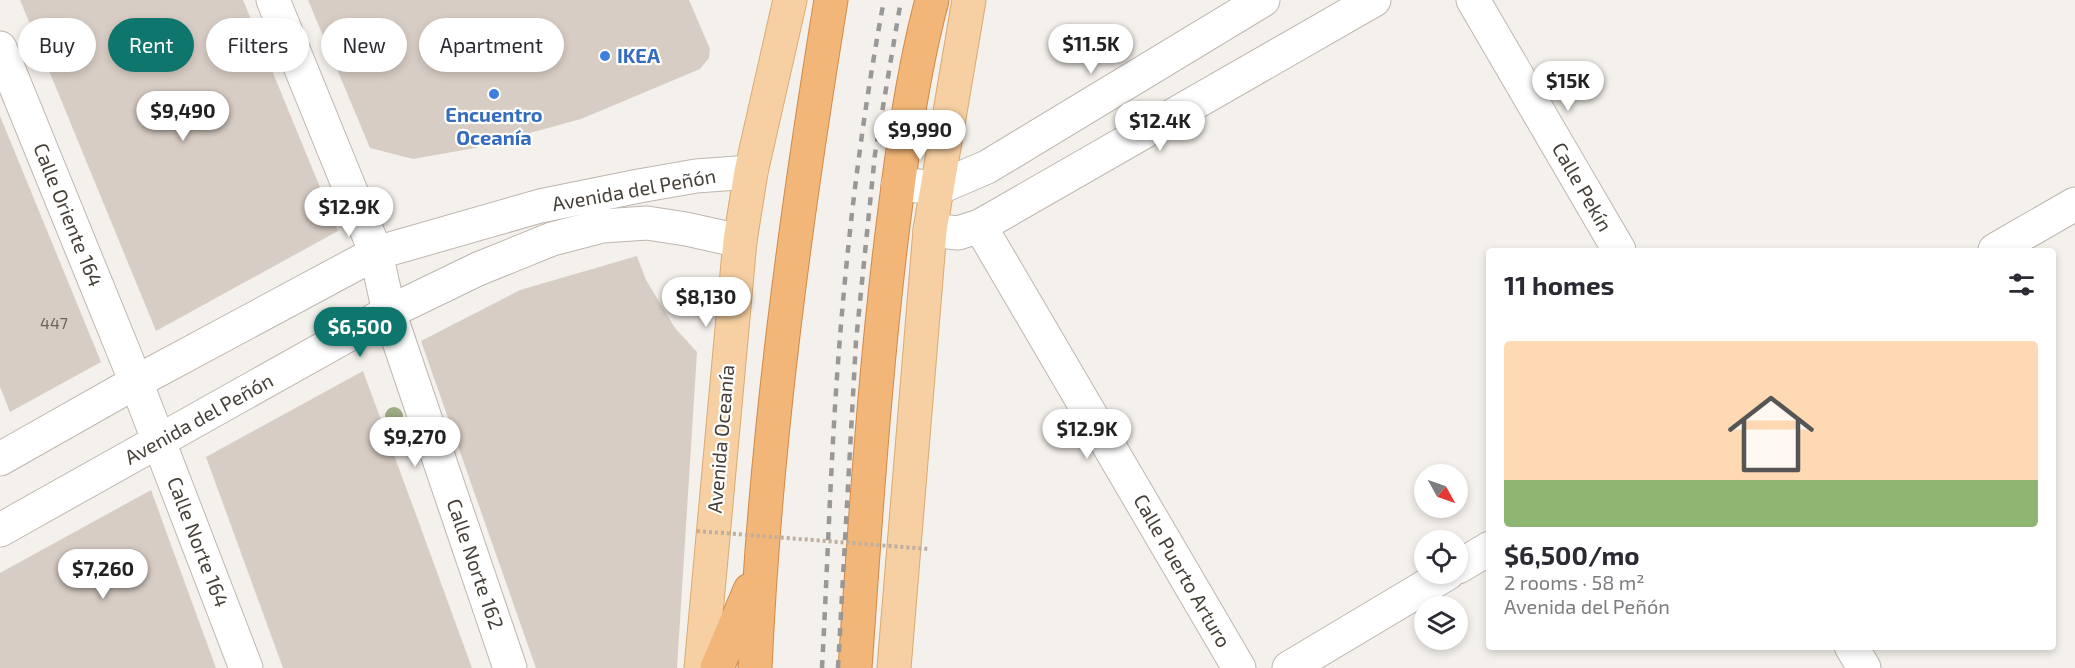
<!DOCTYPE html>
<meta charset="utf-8">
<style>
body{margin:0;font-family:"Exo 2",sans-serif;background:#f2f2f3;color:#2b2b33;height:100vh;display:flex;flex-direction:column;font-size:22px;white-space:nowrap}
*{box-sizing:border-box;margin:0}
p{font-size:20px;color:#7c7c81}
.icon{flex:none;width:33px;height:33px;fill:none;stroke:currentColor;stroke-width:2;stroke-linecap:round;stroke-linejoin:round}
.map{position:relative;flex:1;overflow:hidden}
.panel{position:absolute;left:1486px;top:248px;width:570px;height:402px;display:flex;flex-direction:column;background:#fff;border-radius:6px;box-shadow:0 3px 9px #0003}
.panel>*{flex:none}
.hud{position:absolute;left:18px;top:18px;width:570px;height:54px;display:flex;gap:12px}
.needle{width:39px;rotate:130deg}
.controls{position:absolute;left:1414px;top:464px;display:grid;gap:12px}
.controls a{display:grid;place-items:center;width:54px;height:54px;border-radius:50%;background:#fff;box-shadow:0 3px 9px #0003;font-size:30px}
.price{position:absolute;translate:-50% -51px;padding:0 14px;border-radius:21px;background:#fff;color:#222;font-size:20px;line-height:39px;filter:drop-shadow(0 2px 3px #0008)}
.price::after{content:'';position:absolute;left:50%;top:36px;width:18px;height:14px;margin-left:-9px;background:inherit;clip-path:polygon(0 0,100% 0,50% 100%)}
.price.active{background:#0f766e;color:#fff}
ul{padding:0;list-style:none}
li{display:grid;align-content:center;gap:12px;height:318px;padding:0 18px}
li+li{border-top:2px solid #e1e1e2}
li span{display:grid;place-items:center;height:186px;border-radius:6px;color:#555}
li>.icon{margin-inline-start:auto}
span .icon{width:108px;height:108px;fill:#fffc;stroke-width:1}
li b{font-size:26px}
h2{display:flex;justify-content:space-between;align-items:center;height:72px;padding:0 18px;font-size:26px}
.chip{padding:0 21px;border-radius:27px;background:#fff;box-shadow:0 3px 9px #0003;font-size:21px;line-height:54px}
.chip.active{background:#0f766e;color:#fff}
.map>svg:first-child{display:block}
</style>
<div class="map">
<svg width="2075" height="668" viewBox="0 0 2075 668">
<rect width="100%" height="100%" fill="#f4f0eb"/>
<g fill="#d8cdc4">
<path d="M20,0H243L338,231L156,331Z"/>
<path d="M308,0H689L710,49L709,58L700,69L581,119L475,148L413,159L370,148Z"/>
<path d="M0,116L101,362L10,412L0,387Z"/>
<path d="M637,256L646,280L675,328L697,352L677,668H536L421,341L520,290Z"/>
<path d="M363,371L418,520L472,668H283L206,457Z"/>
<path d="M151,490L216,668H0V573Z"/>
</g>
<g fill="none" stroke-linecap="round" stroke-linejoin="round">
<defs>
<g id="minor">
<path d="M273,0L376,253L389,312L510,668"/>
<path d="M1473,0L1619,250"/>
<path d="M0,48L136,382L246,668"/>
<path d="M898,184L938,188L987,167L1263,0"/>
<path d="M980,226L1239,668"/>
<path d="M930,230L958,233L980,226L1374,0"/>
<path d="M1995,250L2075,204"/>
<path d="M0,459L136,382L376,253L540,206L639,186L696,176L751,172"/>
<path d="M0,530L389,312L478,269L552,239L602,226L647,223L686,229L740,241"/>
<path d="M1458,567L1490,548"/>
<path d="M1851,646L1864,668"/>
<path d="M1289,668L1448,573"/>
</g>
<g id="major">
<path d="M701,668L740,241L751,172L790,0"/>
<path d="M894,668L930,230L969,0"/>
</g>
<g id="highway">
<path d="M717,668L750,590"/>
<path d="M755,668C765,444 795,221 831,0"/>
<path d="M855,668C865,526 874,384 891,242C901,161 911,79 932,0"/>
</g>
</defs>
<use href="#minor" stroke="#bfb6ae" stroke-width="35"/>
<use href="#major" stroke="#daaa72" stroke-width="35"/>
<use href="#highway" stroke="#d18948" stroke-width="35"/>
<use href="#minor" stroke="#fff" stroke-width="33"/>
<use href="#major" stroke="#f6d0a2" stroke-width="33"/>
<use href="#highway" stroke="#f2b678" stroke-width="33"/>
<g stroke="#989898" stroke-width="4.5" stroke-dasharray="8 8" stroke-linecap="butt">
<path d="M822,668C828,558 831,447 840,337C849,224 863,112 884,0"/>
<path d="M838,668L856,341L875,154L901,0"/>
</g>
<path stroke="#bfafa0" stroke-width="4" stroke-dasharray="3 3" stroke-linecap="butt" d="M697,531L929,549"/>
</g>
<circle fill="#9dac84" cx="394" cy="416" r="9"/>
<g fill="#3f7fe0" stroke="#fff" stroke-width="2">
<circle cx="605" cy="56" r="6"/>
<circle cx="494" cy="94" r="6"/>
</g>
<g text-anchor="middle" stroke-width="4.5" stroke-linejoin="round" paint-order="stroke">
<g font-size="16" fill="#6b635c">
<text x="54" y="329">447</text>
</g>
<g font-size="20" font-weight="bold" fill="#366cbe" stroke="#fff" text-anchor="start">
<text x="617" y="63">IKEA</text>
<text x="494" y="122" text-anchor="middle">Encuentro<tspan x="494" dy="23">Oceanía</tspan></text>
</g>
<g font-size="20" fill="#474039" stroke="#fff">
<text transform="translate(1582 187) rotate(60)" y="7">Calle Pekín</text>
<text transform="translate(634 190) rotate(-10)" y="7">Avenida del Peñón</text>
<text transform="translate(68 215) rotate(68)" y="7">Calle Oriente 164</text>
<text transform="translate(199 419) rotate(-29)" y="7">Avenida del Peñón</text>
<text transform="translate(721 439) rotate(-85)" y="7">Avenida Oceanía</text>
<text transform="translate(198 542) rotate(69)" y="7">Calle Norte 164</text>
<text transform="translate(475 564) rotate(71)" y="7">Calle Norte 162</text>
<text transform="translate(1182 571) rotate(60)" y="7">Calle Puerto Arturo</text>
</g>
</g>
</svg>
<div class="controls">
<a><svg class="needle" viewBox="-14 -14 28 28"><path d="M0-13l5 13h-10z" fill="#e53935"/><path d="M0 13l5-13h-10z" fill="#7c7c81"/></svg></a>
<a><svg class="icon" aria-label="locate" viewBox="0 0 24 24"><circle cx="12" cy="12" r="6"/><path d="M12 2v4M12 18v4M2 12h4M18 12h4"/></svg></a>
<a><svg class="icon" aria-label="layers" viewBox="0 0 24 24"><path d="M12 4l9 5-9 5-9-5zM3 14l9 5 9-5"/></svg></a>
</div>
<b class="price" style="left:1091px;top:75px">$11.5K</b>
<b class="price" style="left:1568px;top:112px">$15K</b>
<b class="price" style="left:183px;top:142px">$9,490</b>
<b class="price" style="left:1160px;top:152px">$12.4K</b>
<b class="price" style="left:920px;top:161px">$9,990</b>
<b class="price" style="left:349px;top:238px">$12.9K</b>
<b class="price" style="left:706px;top:328px">$8,130</b>
<b class="price active" style="left:360px;top:358px">$6,500</b>
<b class="price" style="left:1087px;top:460px">$12.9K</b>
<b class="price" style="left:415px;top:468px">$9,270</b>
<b class="price" style="left:103px;top:600px">$7,260</b>
<div class="hud">
<a class="chip">Buy</a>
<a class="chip active">Rent</a>
<a class="chip">Filters</a>
<a class="chip">New</a>
<a class="chip">Apartment</a>
</div>
<section class="panel">
<h2>11 homes<svg class="icon" aria-label="filters" viewBox="0 0 24 24"><path d="M4 7h16M4 17h16"/><circle cx="9" cy="7" r="2"/><circle cx="15" cy="17" r="2"/></svg></h2>
<ul>
<li><span style="background:linear-gradient(#ffd9b3 75%,#8fb573 0)"><svg class="icon" aria-label="home" viewBox="0 0 24 24"><path d="M3 11l9-7 9 7M6 9v11h12V9"/></svg></span><div><b>$6,500/mo</b><p>2 rooms · 58 m²</p><p>Avenida del Peñón</p></div></li>
</ul>
</section>
</div>
